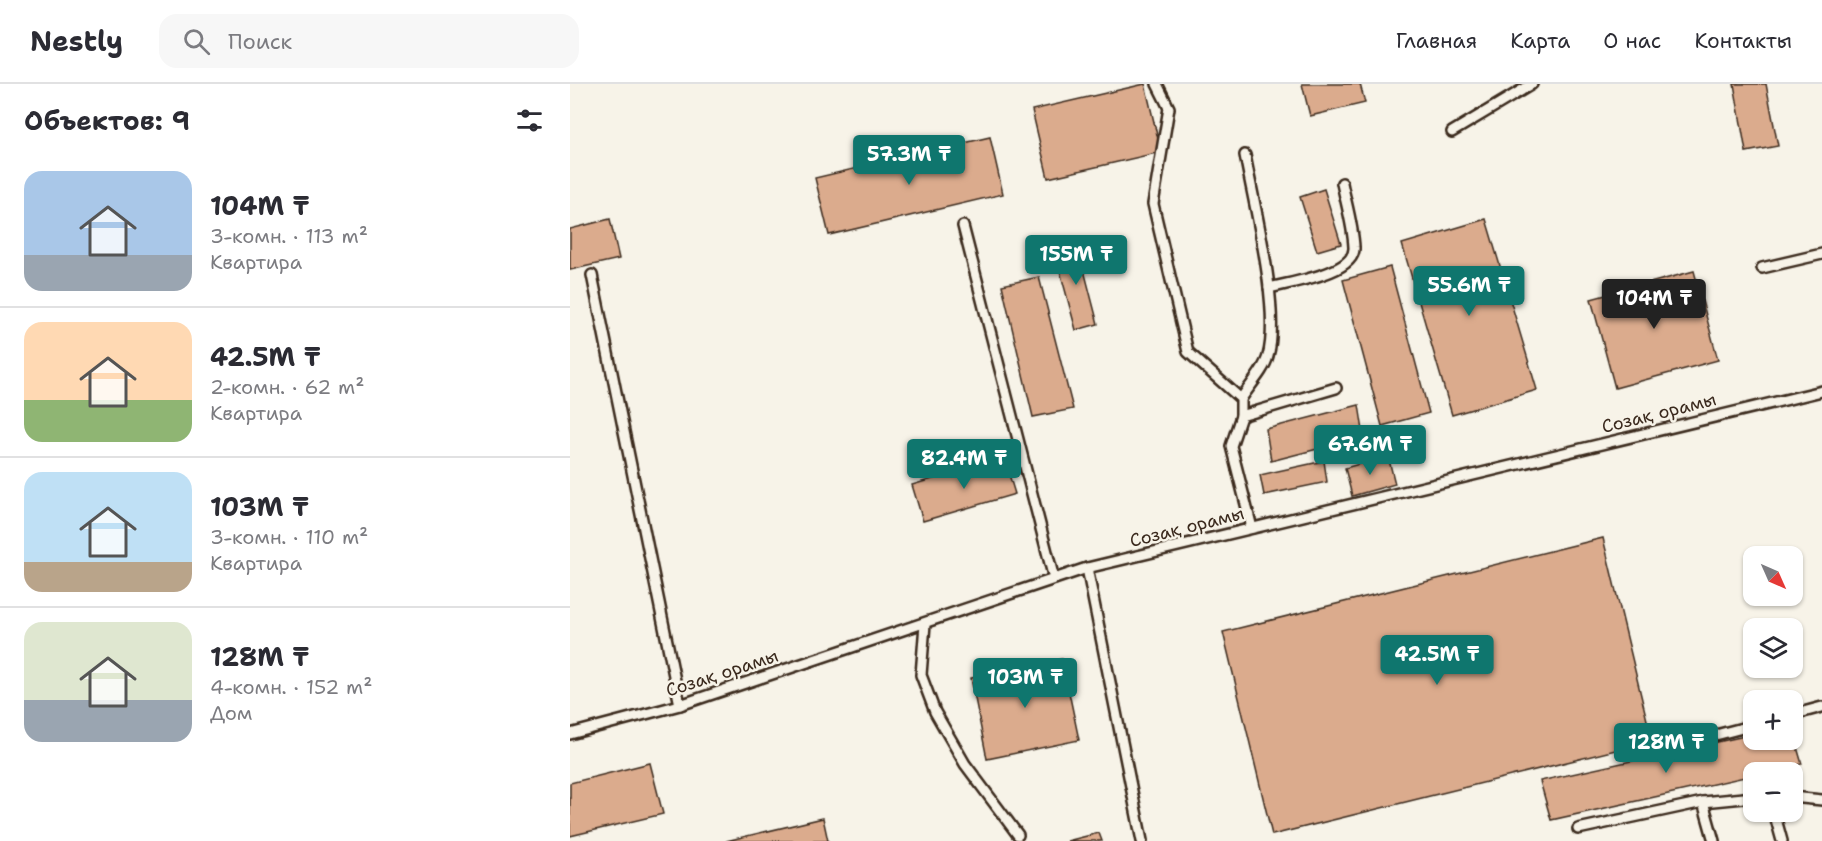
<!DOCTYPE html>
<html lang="ru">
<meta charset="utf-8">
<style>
body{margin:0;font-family:"Shantell Sans",sans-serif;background:#f7f7f7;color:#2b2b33;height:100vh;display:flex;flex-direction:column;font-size:22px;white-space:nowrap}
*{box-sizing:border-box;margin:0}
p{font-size:20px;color:#7c7c81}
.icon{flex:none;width:33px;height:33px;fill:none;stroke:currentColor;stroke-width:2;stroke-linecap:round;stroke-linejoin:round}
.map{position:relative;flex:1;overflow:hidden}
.side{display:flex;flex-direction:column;background:#fff;width:570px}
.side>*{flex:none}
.needle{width:39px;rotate:135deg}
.controls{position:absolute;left:1173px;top:462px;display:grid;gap:12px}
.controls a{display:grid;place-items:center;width:60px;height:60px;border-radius:12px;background:#fff;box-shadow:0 2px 4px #0004;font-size:30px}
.price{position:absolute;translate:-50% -51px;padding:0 14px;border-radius:6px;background:#0f766e;color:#fff;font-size:20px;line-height:39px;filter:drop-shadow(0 2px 3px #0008)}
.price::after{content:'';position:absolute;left:50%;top:36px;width:18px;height:14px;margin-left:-9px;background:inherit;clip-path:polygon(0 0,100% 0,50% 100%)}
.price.current{background:#222;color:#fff}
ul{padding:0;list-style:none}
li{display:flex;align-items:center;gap:18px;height:150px;padding:0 24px}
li+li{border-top:2px solid #e1e1e2}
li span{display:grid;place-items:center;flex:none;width:168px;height:120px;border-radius:18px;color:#555}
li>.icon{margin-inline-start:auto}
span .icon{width:72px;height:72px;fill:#fffc;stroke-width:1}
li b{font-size:26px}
h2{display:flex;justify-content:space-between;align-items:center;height:72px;padding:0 24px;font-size:26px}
header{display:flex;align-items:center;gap:36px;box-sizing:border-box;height:84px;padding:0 30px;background:#fff;border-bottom:2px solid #e1e1e2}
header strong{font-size:28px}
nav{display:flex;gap:33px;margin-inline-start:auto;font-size:21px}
.search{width:420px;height:54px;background:#f7f7f7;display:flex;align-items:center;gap:15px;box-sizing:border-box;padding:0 21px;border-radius:18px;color:#7c7c81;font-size:22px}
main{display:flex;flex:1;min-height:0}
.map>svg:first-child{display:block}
</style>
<header>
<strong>Nestly</strong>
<div class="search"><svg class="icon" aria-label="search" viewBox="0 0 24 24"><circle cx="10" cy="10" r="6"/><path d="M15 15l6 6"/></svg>Поиск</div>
<nav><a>Главная</a><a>Карта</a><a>О нас</a><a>Контакты</a></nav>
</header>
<main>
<section class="side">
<h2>Объектов: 9<svg class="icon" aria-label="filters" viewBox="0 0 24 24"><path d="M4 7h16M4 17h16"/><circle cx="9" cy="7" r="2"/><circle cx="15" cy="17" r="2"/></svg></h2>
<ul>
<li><span style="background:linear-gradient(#a9c7e8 70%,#9aa5b1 0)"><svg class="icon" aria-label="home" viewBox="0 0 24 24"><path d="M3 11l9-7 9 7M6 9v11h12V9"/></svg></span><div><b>104M ₸</b><p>3-комн. · 113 m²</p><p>Квартира</p></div></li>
<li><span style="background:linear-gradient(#ffd9b3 65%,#8fb573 0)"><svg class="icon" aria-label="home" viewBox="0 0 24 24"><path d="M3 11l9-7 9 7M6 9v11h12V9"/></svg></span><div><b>42.5M ₸</b><p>2-комн. · 62 m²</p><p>Квартира</p></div></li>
<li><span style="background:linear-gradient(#bfe0f5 75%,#b9a48a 0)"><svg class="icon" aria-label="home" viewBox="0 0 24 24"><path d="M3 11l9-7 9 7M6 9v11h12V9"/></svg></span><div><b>103M ₸</b><p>3-комн. · 110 m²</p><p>Квартира</p></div></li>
<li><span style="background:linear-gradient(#dfe7d0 65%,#9aa5b1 0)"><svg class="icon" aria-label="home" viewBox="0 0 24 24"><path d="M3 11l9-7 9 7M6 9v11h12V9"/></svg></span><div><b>128M ₸</b><p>4-комн. · 152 m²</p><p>Дом</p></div></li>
</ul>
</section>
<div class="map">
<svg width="1252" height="757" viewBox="0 0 1252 757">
<rect width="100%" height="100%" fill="#f7f3e8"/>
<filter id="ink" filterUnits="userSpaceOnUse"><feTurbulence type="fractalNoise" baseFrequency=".0167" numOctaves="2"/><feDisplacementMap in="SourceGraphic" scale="12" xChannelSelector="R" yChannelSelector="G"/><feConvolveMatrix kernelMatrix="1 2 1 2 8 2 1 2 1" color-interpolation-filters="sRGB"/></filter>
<g filter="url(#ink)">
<g fill="#dbab8d" stroke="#3b2a1e" stroke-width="1.5">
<path d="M575,0L591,68L478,94L462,26Z"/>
<path d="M732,0H790L795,19L740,32Z"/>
<path d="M1164,0H1196L1208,62L1176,68Z"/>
<path d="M420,53L433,110L259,151L245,94Z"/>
<path d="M754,105L771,160L747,167L730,113Z"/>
<path d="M40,135L49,175L0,186V145Z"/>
<path d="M916,135L967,306L882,331L832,160Z"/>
<path d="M507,159L528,240L506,246L484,165Z"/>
<path d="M820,183L859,329L812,342L773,196Z"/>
<path d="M1124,187L1148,276L1045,304L1021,215Z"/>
<path d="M469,193L503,325L463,333L432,201Z"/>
<path d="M789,321L794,353L701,377L696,345Z"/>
<path d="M818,372L825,400L782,412L775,384Z"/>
<path d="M434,374L445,410L353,437L342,401Z"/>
<path d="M754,377L757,398L694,411L690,391Z"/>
<path d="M1033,454L1082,657L702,751L653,548Z"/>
<path d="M492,575L509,656L417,675L401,594Z"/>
<path d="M1222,646L1232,680L1184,688V691L981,736L970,697L1184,650V656H1222Z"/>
<path d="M80,679L93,730L0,752V699Z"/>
<path d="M253,734L258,757H156Z"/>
<path d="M529,749L532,757H497Z"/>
</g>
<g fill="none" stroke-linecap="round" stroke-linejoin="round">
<defs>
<g id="lane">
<path d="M587,0L599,24L583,120L618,268L671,315V332L661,362L682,444"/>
<path d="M882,48L962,0"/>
<path d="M393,142L484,495"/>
<path d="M1192,184L1252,170"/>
<path d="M22,191L110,621"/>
<path d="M699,204C720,198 786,190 784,163C783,142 776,119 772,99"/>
<path d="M671,315C679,302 694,287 698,272C711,226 684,121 675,71"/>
<path d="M671,332L766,304"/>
<path d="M517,484L572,757"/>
<path d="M355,540L351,591L365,628L395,680L448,751"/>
<path d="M1222,631L1252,623"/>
<path d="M0,650L110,621L517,484L1252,307"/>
<path d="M1111,660L1184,641"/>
<path d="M1222,713L1252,716"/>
<path d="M1133,718L1144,757"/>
<path d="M1204,728L1212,757"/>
<path d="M1008,745L1133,718L1184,713"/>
</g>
</defs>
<use href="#lane" stroke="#3b2a1e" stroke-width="14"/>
<use href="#lane" stroke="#f7f3e8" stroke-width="9"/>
</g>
</g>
<g text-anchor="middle" stroke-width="5" stroke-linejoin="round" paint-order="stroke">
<g font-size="18" fill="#3b2a1e" stroke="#f7f3e8">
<text transform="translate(1089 329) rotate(-14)" y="6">Созақ орамы</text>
<text transform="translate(617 443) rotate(-14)" y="6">Созақ орамы</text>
<text transform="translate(152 589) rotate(-18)" y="6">Созақ орамы</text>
</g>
</g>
</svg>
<div class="controls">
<a><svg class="needle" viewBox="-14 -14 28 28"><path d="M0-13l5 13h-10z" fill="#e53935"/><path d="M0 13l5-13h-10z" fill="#7c7c81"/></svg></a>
<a><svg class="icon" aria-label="layers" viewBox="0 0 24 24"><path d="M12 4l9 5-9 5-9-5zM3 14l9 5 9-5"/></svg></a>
<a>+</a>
<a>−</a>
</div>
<b class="price" style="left:339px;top:102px">57.3M ₸</b>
<b class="price" style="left:506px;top:202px">155M ₸</b>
<b class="price" style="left:899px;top:233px">55.6M ₸</b>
<b class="price current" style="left:1084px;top:246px">104M ₸</b>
<b class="price" style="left:800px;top:392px">67.6M ₸</b>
<b class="price" style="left:394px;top:406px">82.4M ₸</b>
<b class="price" style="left:867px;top:602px">42.5M ₸</b>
<b class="price" style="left:455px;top:625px">103M ₸</b>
<b class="price" style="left:1096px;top:690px">128M ₸</b>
</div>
</main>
